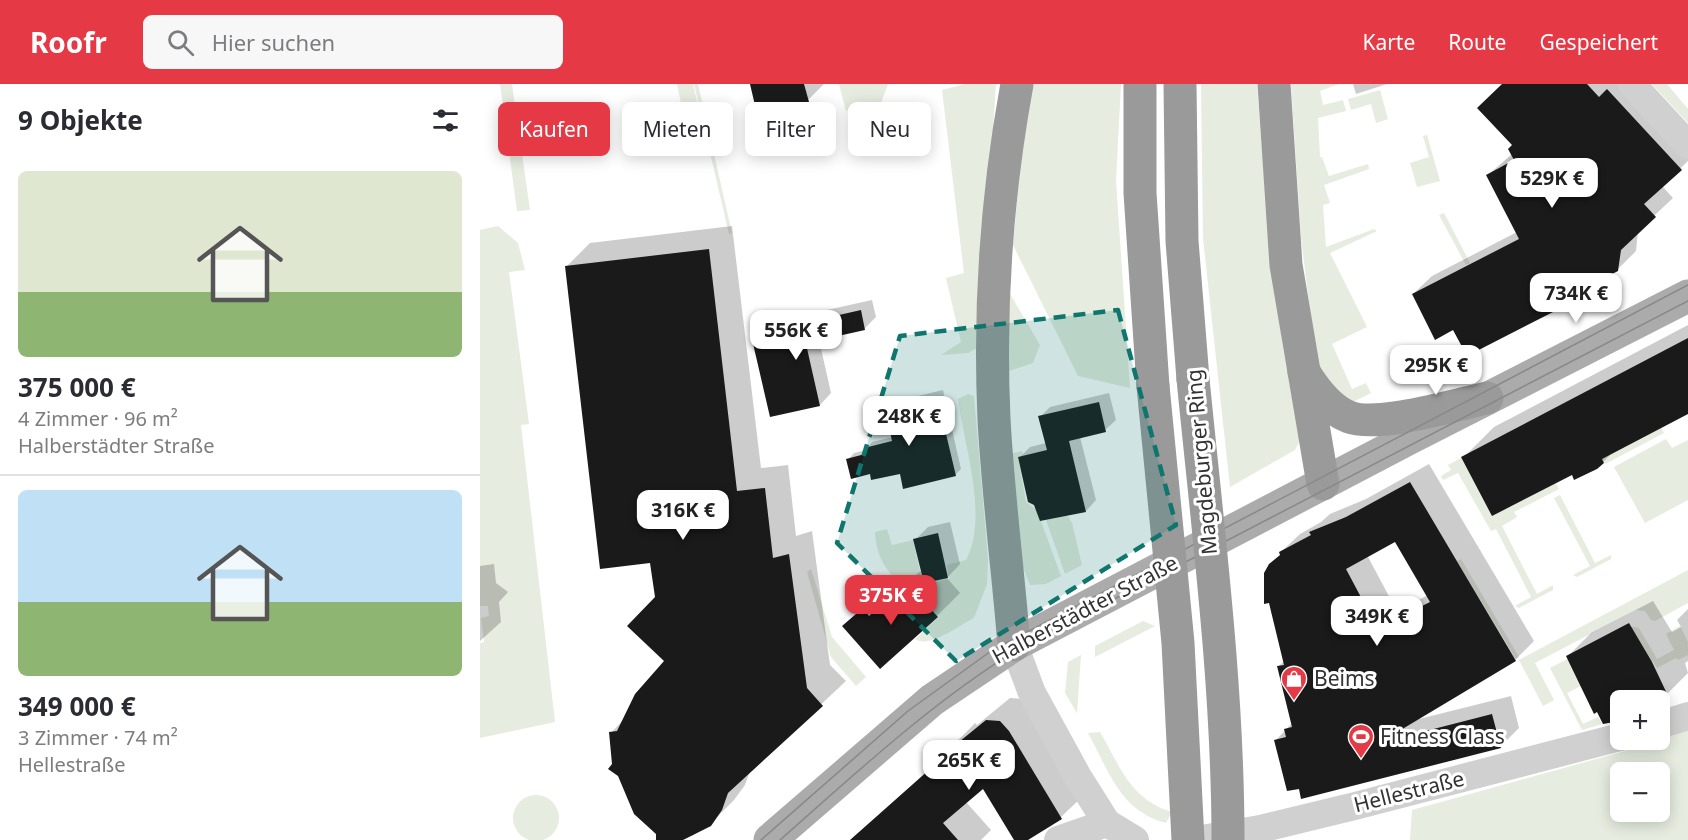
<!DOCTYPE html>
<html lang="de">
<meta charset="utf-8">
<style>
body{margin:0;font-family:"Noto Sans",sans-serif;background:#f7f7f7;color:#2b2b33;height:100vh;display:flex;flex-direction:column;font-size:22px;white-space:nowrap}
*{box-sizing:border-box;margin:0}
p{font-size:20px;color:#7c7c81}
.icon{flex:none;width:33px;height:33px;fill:none;stroke:currentColor;stroke-width:2;stroke-linecap:round;stroke-linejoin:round}
.map{position:relative;flex:1;overflow:hidden}
.side{display:flex;flex-direction:column;background:#fff;width:480px}
.side>*{flex:none}
.top-card{position:absolute;left:18px;top:18px;width:570px;height:54px;display:flex;gap:12px}
.tools{position:absolute;left:1130px;top:606px;display:grid;gap:12px}
.tools a{display:grid;place-items:center;width:60px;height:60px;border-radius:9px;background:#fff;box-shadow:0 3px 15px #0003;font-size:30px}
.price{position:absolute;translate:-50% -51px;padding:0 14px;border-radius:12px;background:#fff;color:#222;font-size:20px;line-height:39px;filter:drop-shadow(0 2px 3px #0008)}
.price::after{content:'';position:absolute;left:50%;top:36px;width:18px;height:14px;margin-left:-9px;background:inherit;clip-path:polygon(0 0,100% 0,50% 100%)}
.price.current{background:#e63946;color:#fff}
ul{padding:0;list-style:none}
li{display:grid;align-content:center;gap:12px;height:318px;padding:0 18px}
li+li{border-top:2px solid #e1e1e2}
li span{display:grid;place-items:center;height:186px;border-radius:9px;color:#555}
li>.icon{margin-inline-start:auto}
span .icon{width:108px;height:108px;fill:#fffc;stroke-width:1}
li b{font-size:26px}
h2{display:flex;justify-content:space-between;align-items:center;height:72px;padding:0 18px;font-size:26px}
.tag{padding:0 21px;border-radius:9px;background:#fff;box-shadow:0 3px 15px #0003;font-size:21px;line-height:54px}
.tag.current{background:#e63946;color:#fff}
header{display:flex;align-items:center;gap:36px;box-sizing:border-box;height:84px;padding:0 30px;background:#e63946;color:#fff}
header strong{font-size:28px}
nav{display:flex;gap:33px;margin-inline-start:auto;font-size:21px}
.search{width:420px;height:54px;background:#f7f7f7;display:flex;align-items:center;gap:15px;box-sizing:border-box;padding:0 21px;border-radius:9px;color:#7c7c81;font-size:22px}
main{display:flex;flex:1;min-height:0}
.map>svg:first-child{display:block}
</style>
<header>
<strong>Roofr</strong>
<div class="search"><svg class="icon" aria-label="search" viewBox="0 0 24 24"><circle cx="10" cy="10" r="6"/><path d="M15 15l6 6"/></svg>Hier suchen</div>
<nav><a>Karte</a><a>Route</a><a>Gespeichert</a></nav>
</header>
<main>
<section class="side">
<h2>9 Objekte<svg class="icon" aria-label="filters" viewBox="0 0 24 24"><path d="M4 7h16M4 17h16"/><circle cx="9" cy="7" r="2"/><circle cx="15" cy="17" r="2"/></svg></h2>
<ul>
<li><span style="background:linear-gradient(#dfe7d0 65%,#8fb573 0)"><svg class="icon" aria-label="home" viewBox="0 0 24 24"><path d="M3 11l9-7 9 7M6 9v11h12V9"/></svg></span><div><b>375 000 €</b><p>4 Zimmer · 96 m²</p><p>Halberstädter Straße</p></div></li>
<li><span style="background:linear-gradient(#bfe0f5 60%,#8fb573 0)"><svg class="icon" aria-label="home" viewBox="0 0 24 24"><path d="M3 11l9-7 9 7M6 9v11h12V9"/></svg></span><div><b>349 000 €</b><p>3 Zimmer · 74 m²</p><p>Hellestraße</p></div></li>
</ul>
</section>
<div class="map">
<svg width="1208" height="756" viewBox="0 0 1208 756">
<rect width="100%" height="100%" fill="#fff"/>
<g fill="#e6ecdf" fill-rule="evenodd">
<path d="M20,0H32L50,126L37,127Z"/>
<path d="M197,0H213L219,25L203,29Z"/>
<path d="M214,0H218L252,149L249,150Z"/>
<path d="M359,0H408L401,19L366,27Z"/>
<path d="M485,0H516L499,263L488,269L461,271L481,258L466,194L484,189L462,6Z"/>
<path d="M552,0H641L636,97L650,304L598,292L533,161L542,62Z"/>
<path d="M721,0H777L790,172L803,264L820,356L815,366L750,403L723,154Z"/>
<path d="M811,0H859L840,7L843,21L863,16L866,27L838,34L840,73H842L849,92L888,80L889,85L844,101L850,119L843,121L846,163L894,145L897,147L850,169L887,243L852,260L872,305L886,299L891,309L871,319L846,299L836,275L821,154Z"/>
<path d="M1172,0H1187L1208,25V39Z"/>
<path d="M900,6L908,35L896,39L891,20L871,26L868,15Z"/>
<path d="M947,51L960,97L937,103L930,79L949,73L943,52Z"/>
<path d="M964,129L990,179L986,181L959,131Z"/>
<path d="M18,142L38,159L45,186L29,188L49,340L41,341L75,638L0,654V559L4,558L1,534L9,532L8,522H0V146Z"/>
<path d="M529,208L560,261L553,279L529,287Z"/>
<path d="M952,264L957,274L929,289L923,279Z"/>
<path d="M488,310L494,312L508,476L507,500L494,534C480,541 449,565 435,555L459,533L428,499L422,503C406,486 396,472 395,448L407,445L412,461L433,456L443,501L469,495L467,481L486,476C509,433 484,362 478,315Z"/>
<path d="M1173,329L1184,349L1125,380L1120,371Z"/>
<path d="M1186,355L1192,364L1208,356V416L1165,439L1134,383Z"/>
<path d="M542,367L543,371L538,373L546,418L557,426L581,492L566,500L550,501L540,476L529,370Z"/>
<path d="M985,372L1074,395L1079,405L1034,428L1037,433L1022,442L1057,510L1073,501V506L1039,524L1035,522L1051,513L1016,445L1011,447L978,389L963,396L961,392L971,386L968,381Z"/>
<path d="M1080,411L1115,479L1131,471V475L1097,493L1093,491L1110,482L1074,414Z"/>
<path d="M587,431L592,439L602,481L585,490L566,436Z"/>
<path d="M981,475L1039,573L1036,575L977,477Z"/>
<path d="M331,485L352,553L386,593L376,602L351,573L327,488Z"/>
<path d="M1208,486V519L1175,537L1171,536L1165,527L1156,526L1055,579L1074,616L1063,622L1039,576Z"/>
<path d="M663,537L675,542L615,573V562Z"/>
<path d="M1149,542L1159,544L1177,575L1194,566L1186,550L1200,542L1208,558V571L1198,576L1196,574L1177,584L1173,577L1168,580Z"/>
<path d="M601,571L597,629L585,609L588,578Z"/>
<path d="M1089,574L1103,601L1087,609L1103,640L1118,633L1122,640L1102,646L1070,584Z"/>
<path d="M1208,646V756H930L932,726L1138,669ZM1140,688H1179V728H1140Z"/>
<path d="M620,648C641,684 650,715 692,728L686,739C640,727 629,687 608,649Z"/>
<circle cx="56" cy="734" r="23"/>
</g>
<g fill="#0003" fill-rule="evenodd">
<path d="M271,0H344L328,16Z"/>
<path d="M873,0H907L876,10Z"/>
<path d="M1023,0H1158L1208,54V77L1182,102L1193,114L1158,147L1156,167L1137,186L1089,211L1074,226L974,244L933,210L952,192L1037,148L1008,91L1032,70L1034,61ZM1040,72L1027,82V78Z"/>
<path d="M252,142L281,384L308,381L316,452L332,447L350,581L366,597L270,687L265,701L254,716L230,740L212,752L178,756L177,750L134,680L131,649L145,634L186,576L172,477L86,183L110,159Z"/>
<path d="M392,216L396,233L384,245L338,251L351,309L340,321L291,332L273,252L284,240Z"/>
<path d="M1208,241V328L1135,366L1123,378L1092,389L983,374L1014,343Z"/>
<path d="M463,306L481,385L475,391L391,388L368,376L374,369L386,366L392,358L413,353L406,324L413,318Z"/>
<path d="M629,309L636,336L625,346L600,353L616,416L606,427L540,373L550,363L566,359L560,333L570,323Z"/>
<path d="M949,380L1054,557L1035,576L935,636L1031,612L1039,644L1020,663L820,703L796,656L812,639L798,583L805,576L801,468L820,450L841,438L850,430L886,415ZM916,456L948,511L921,525L916,514L911,516L887,471Z"/>
<path d="M470,438L480,480L467,494L480,509L457,532L364,542L407,502L413,509L442,486L435,456L448,443Z"/>
<path d="M14,480L16,499L28,508L19,518L21,538L0,557V482Z"/>
<path d="M1173,517L1192,548L1201,543L1197,536L1208,525V577L1205,579L1208,589L1186,611L1176,616H1140V634L1088,572L1111,549Z"/>
<path d="M530,614L543,615L604,711L581,733L545,756H536L504,703L486,718L511,746L501,756H371L451,684L495,639L497,641Z"/>
</g>
<g fill="#1a1a1a" fill-rule="evenodd">
<path d="M270,0H324L329,18L277,30Z"/>
<path d="M1022,0H1107L1119,13L1127,5L1202,86L1164,120L1176,133L1141,166L1138,187L1072,221L1075,227L987,272L973,246L955,256L932,210L1039,155L1006,91L1034,76L1028,65L1032,61L997,24Z"/>
<path d="M229,165L257,407L285,404L293,474L309,470L327,604L343,622L248,709L242,726L231,742L203,756H176V750L154,730L138,692L128,685L132,680L129,648L137,647L155,610L184,577L147,542L175,513L170,479L120,485L85,182Z"/>
<path d="M381,226L385,246L349,254L324,251L340,322L290,333L271,251Z"/>
<path d="M1208,254V330L1122,375L1124,379L1117,385L1094,396L1092,391L1012,432L981,373Z"/>
<path d="M457,312L476,392L423,405L420,390L391,396L390,390L371,395L366,375L385,370L384,364L412,357L405,323Z"/>
<path d="M619,318L626,348L589,357L606,428L560,437L554,421L548,418L538,373L567,366L558,332Z"/>
<path d="M930,398L1036,577L899,659L1012,630L1021,664L821,715L819,705L807,707L794,656L806,653L804,645L812,643L797,582L804,581L789,519L784,520V489L789,480L800,471L799,468L831,451L829,448L866,433ZM915,458L950,518L902,542L897,531L892,534L866,485Z"/>
<path d="M458,449L468,494L444,499L433,455Z"/>
<path d="M428,500L458,533L400,585L362,542L383,524L389,532Z"/>
<path d="M1149,539L1172,578L1190,616H1140V637L1123,640L1117,628L1114,630L1086,572Z"/>
<path d="M506,636L520,637L529,647L582,735L548,756H534L503,705L463,739L478,756H370L450,685L447,682L472,660L474,662Z"/>
</g>
<g fill="none" stroke-linecap="round" stroke-linejoin="round">
<g stroke="#d0d0d0" stroke-width="28">
<path d="M1152,0L1208,61"/>
<path d="M534,561L552,609L598,693L627,739L655,756"/>
<path d="M1179,641L1208,632"/>
<path d="M578,756L627,739"/>
<path d="M716,756L780,745L875,722L1140,653"/>
</g>
<path stroke="#ababab" stroke-width="33" d="M290,756L452,616L534,561L928,355L1208,212"/>
<g stroke="#9a9a9a" stroke-width="33">
<path d="M660,0V109L673,302"/>
<path d="M700,0L702,157L713,295"/>
<path d="M794,0L806,181L843,400"/>
<path d="M824,288C835,306 849,325 869,333C898,344 975,321 1007,314"/>
<path d="M534,561C528,486 518,410 514,335C509,224 517,109 537,0"/>
</g>
<g stroke="#888" stroke-width="1.5">
<path d="M281,756L428,627L511,567L1208,201"/>
<path d="M300,756C377,688 452,618 540,564L1208,217"/>
</g>
<g stroke="#9a9a9a" stroke-width="33">
<path d="M713,295C728,448 748,602 748,756"/>
<path d="M673,302L698,559L708,756"/>
</g>
</g>
<path fill="#0f766e" fill-opacity="0.2" stroke="#0f766e" stroke-width="4.5" stroke-dasharray="12 8" stroke-linejoin="round" d="M638,226L696,441L476,577L357,459L420,252Z"/>
<defs>
<symbol id="shop-pin" viewBox="-11 -11 22 30"><path d="M0 17L-7.5 6A9.5 9.5 0 1 1 7.5 6Z" fill="#e63946" stroke="#fff"/><path d="M-5-2.5h2.3a2.7 3.5 0 0 1 5.4 0H5L5.5 6h-11ZM-1.5-2.5h3a1.5 2.3 0 0 0-3 0Z" fill="#fff"/></symbol>
<symbol id="stadium-pin" viewBox="-11 -11 22 30"><path d="M0 17L-7.5 6A9.5 9.5 0 1 1 7.5 6Z" fill="#e63946" stroke="#fff"/><path d="M0-5a6.5 5 0 1 0 0 10a6.5 5 0 1 0 0-10ZM-3.5-1.8h7v3.6h-7Z" fill="#fff"/></symbol>
</defs>
<g fill-rule="evenodd">
<use href="#shop-pin" x="799" y="580" width="30" height="40"/>
<use href="#stadium-pin" x="866" y="638" width="30" height="40"/>
</g>
<g text-anchor="middle" stroke-width="6" stroke-linejoin="round" paint-order="stroke">
<g font-size="21" fill="#333" stroke="#fff">
<text transform="translate(722 378) rotate(-95)" y="7">Magdeburger Ring</text>
<text transform="translate(605 526) rotate(-28)" y="7">Halberstädter Straße</text>
<text transform="translate(929 708) rotate(-14)" y="7">Hellestraße</text>
</g>
<g font-size="21" fill="#333" stroke="#fff" text-anchor="start">
<text x="834" y="602">Beims</text>
<text x="900" y="660">Fitness Class</text>
</g>
</g>
</svg>
<div class="tools">
<a>+</a>
<a>−</a>
</div>
<b class="price" style="left:1072px;top:125px">529K €</b>
<b class="price" style="left:1096px;top:240px">734K €</b>
<b class="price" style="left:316px;top:277px">556K €</b>
<b class="price" style="left:956px;top:312px">295K €</b>
<b class="price" style="left:429px;top:363px">248K €</b>
<b class="price" style="left:203px;top:457px">316K €</b>
<b class="price current" style="left:411px;top:542px">375K €</b>
<b class="price" style="left:897px;top:563px">349K €</b>
<b class="price" style="left:489px;top:707px">265K €</b>
<div class="top-card">
<a class="tag current">Kaufen</a>
<a class="tag">Mieten</a>
<a class="tag">Filter</a>
<a class="tag">Neu</a>
</div>
</div>
</main>
